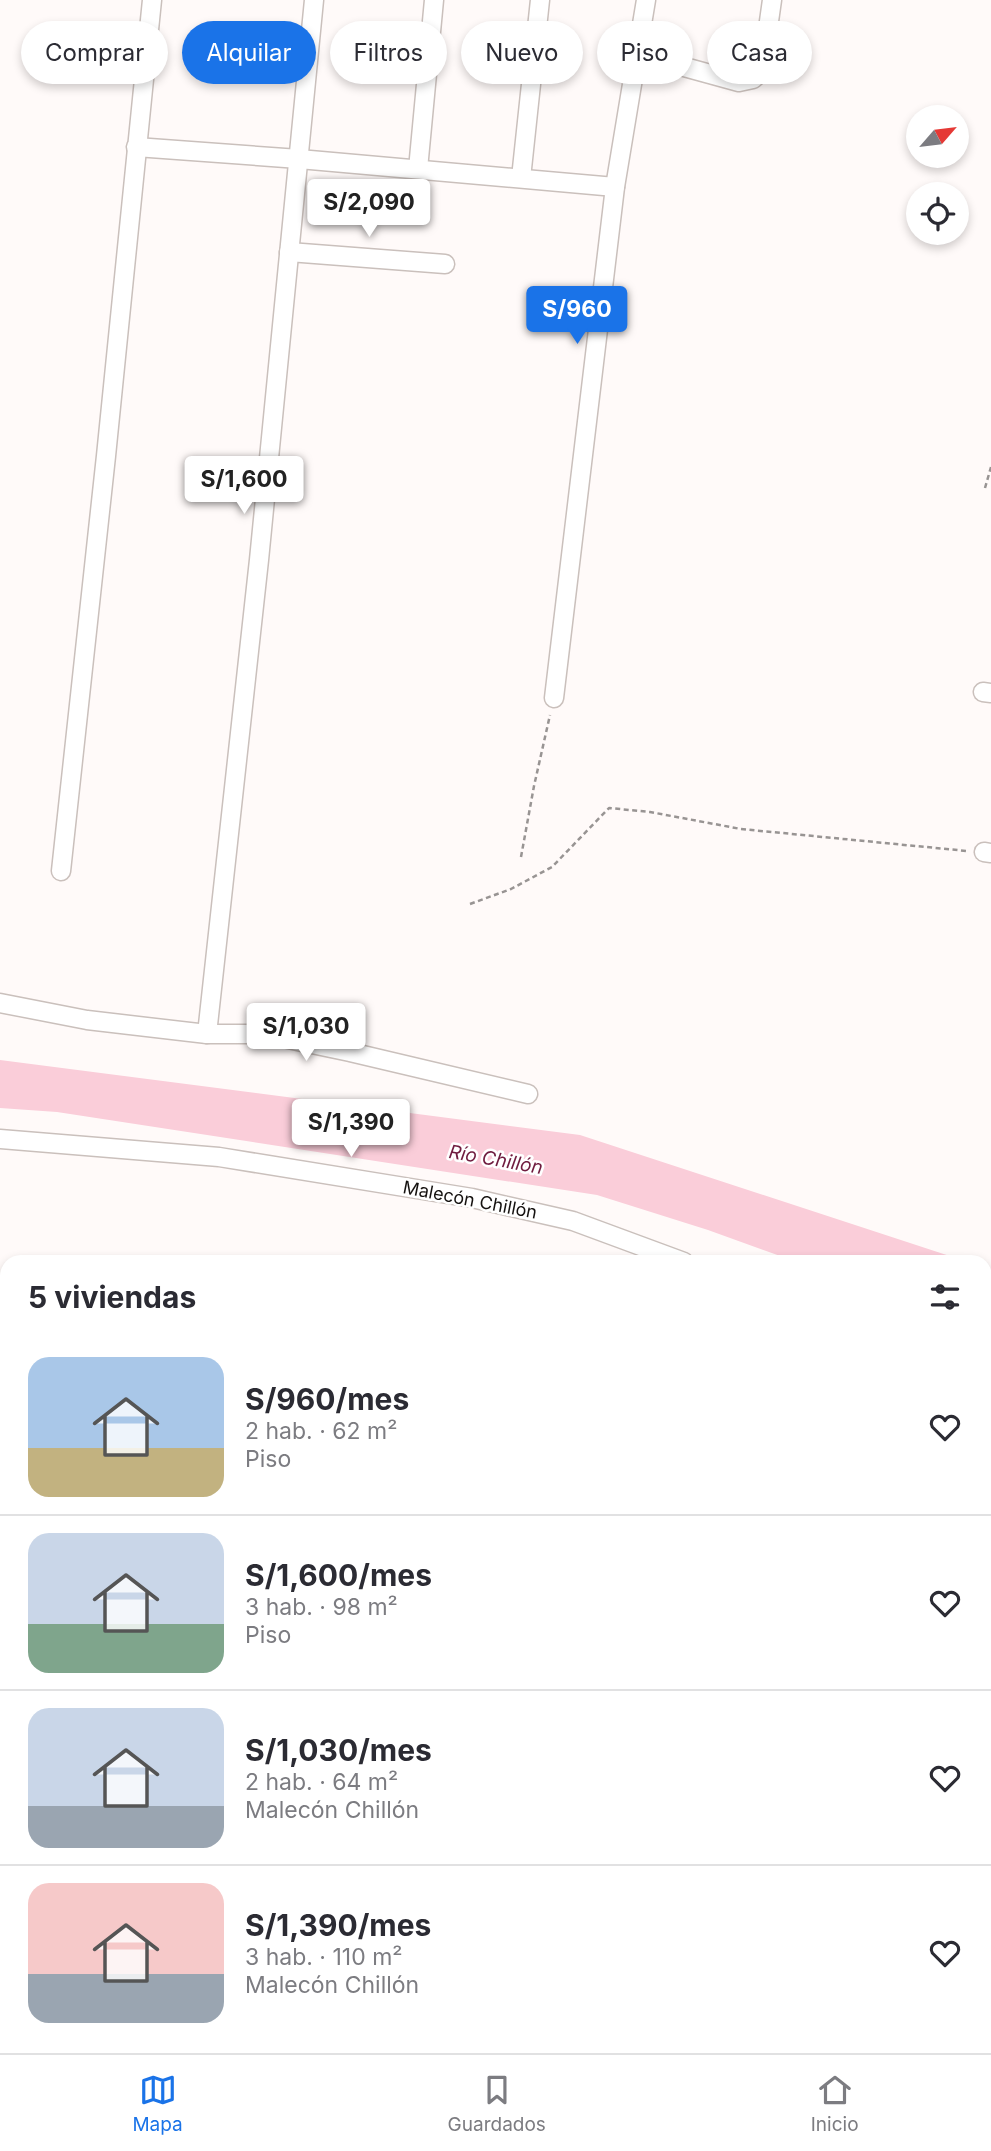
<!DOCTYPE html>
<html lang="es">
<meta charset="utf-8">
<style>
body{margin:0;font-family:Inter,sans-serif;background:#f7f7f7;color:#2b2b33;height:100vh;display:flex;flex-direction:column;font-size:26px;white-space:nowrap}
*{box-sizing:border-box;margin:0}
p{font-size:23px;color:#7c7c81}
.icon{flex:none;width:38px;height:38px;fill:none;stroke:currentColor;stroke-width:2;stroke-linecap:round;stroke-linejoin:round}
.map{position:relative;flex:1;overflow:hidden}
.panel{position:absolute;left:0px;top:1255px;width:992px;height:800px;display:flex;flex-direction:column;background:#fff;border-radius:21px 21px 0 0;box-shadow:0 4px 10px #0003}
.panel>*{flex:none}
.guide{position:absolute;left:21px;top:21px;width:950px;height:63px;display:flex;gap:14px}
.needle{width:46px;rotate:62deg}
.tools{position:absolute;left:906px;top:105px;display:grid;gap:14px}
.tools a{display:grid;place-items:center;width:63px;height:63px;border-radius:50%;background:#fff;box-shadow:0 4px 10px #0003;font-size:35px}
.price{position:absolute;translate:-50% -60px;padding:0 16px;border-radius:7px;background:#fff;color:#222;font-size:23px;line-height:46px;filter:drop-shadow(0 2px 4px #0008)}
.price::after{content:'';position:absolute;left:50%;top:42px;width:21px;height:16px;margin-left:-10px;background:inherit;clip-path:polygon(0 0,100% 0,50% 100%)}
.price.current{background:#1a73e8;color:#fff}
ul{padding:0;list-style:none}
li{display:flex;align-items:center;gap:21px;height:175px;padding:0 28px}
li+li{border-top:2px solid #e1e1e2}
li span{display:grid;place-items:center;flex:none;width:196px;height:140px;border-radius:21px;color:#555}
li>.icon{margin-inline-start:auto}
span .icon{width:84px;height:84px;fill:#fffc;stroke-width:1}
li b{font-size:30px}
h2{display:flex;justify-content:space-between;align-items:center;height:84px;padding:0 28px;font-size:30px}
.chip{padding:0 24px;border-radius:32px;background:#fff;box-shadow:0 4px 10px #0003;font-size:24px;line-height:63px}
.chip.current{background:#1a73e8;color:#fff}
.tab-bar{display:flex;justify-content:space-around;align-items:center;height:98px;border-top:2px solid #e1e1e2;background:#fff;font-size:19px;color:#7c7c81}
.tab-bar a{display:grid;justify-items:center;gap:4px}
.tab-bar .current{color:#1a73e8}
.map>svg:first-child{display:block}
</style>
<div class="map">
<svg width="991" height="2053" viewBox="0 0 991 2053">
<rect width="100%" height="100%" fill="#fffaf9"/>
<g fill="#facdd9">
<path d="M0,1060L580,1135L968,1262H797L708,1230L597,1195L57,1112L0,1108Z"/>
<path d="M985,1267L991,1269V1322L985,1320Z"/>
</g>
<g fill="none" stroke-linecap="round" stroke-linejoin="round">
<defs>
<g id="street">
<path d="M637,54L739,82L753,79L762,71L772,0"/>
<path d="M136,147L299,159L615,187"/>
<path d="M418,169L434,0"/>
<path d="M521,178L540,0"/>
<path d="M289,252L445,264"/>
<path d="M983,692L991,693"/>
<path d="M554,698L615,187L646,0"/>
<path d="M984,852L991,853"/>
<path d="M61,871L106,456L152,0"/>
<path d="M0,1003L87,1020L207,1034H264L350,1052L528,1094"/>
<path d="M207,1034L259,560L314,0"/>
<path d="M0,1139L219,1157L472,1198L573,1221L684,1262"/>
<path d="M985,1402L991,1405"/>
<path d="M0,1817L7,1785"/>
<path d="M985,1921L991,1924"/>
<path d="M985,2011L991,2005"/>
<path d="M985,2026L991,2027"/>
<path d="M611,2048L625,2053"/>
<path d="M443,2053L444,2048"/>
<path d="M799,2053L801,2048"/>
<path d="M945,2053L950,2048"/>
</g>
</defs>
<use href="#street" stroke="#cac0bc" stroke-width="21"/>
<g stroke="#989493" stroke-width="2.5" stroke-dasharray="5 3.5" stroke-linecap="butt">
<path d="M985,488L991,467"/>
<path d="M521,857L534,786L550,715"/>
<path d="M470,904L511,889L552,867L609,808L650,812L741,829L967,851"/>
<path d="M0,1609L7,1611"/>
</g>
<use href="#street" stroke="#fff" stroke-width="18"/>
</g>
<g text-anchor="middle" stroke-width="5" stroke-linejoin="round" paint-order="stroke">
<g font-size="18" fill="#151210" stroke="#fff">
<text transform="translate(470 1200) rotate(11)" y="6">Malecón Chillón</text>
</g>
<g font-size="19" font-style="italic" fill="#6f1c3f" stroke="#fff">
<text transform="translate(496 1159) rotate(10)" y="7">Río Chillón</text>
</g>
</g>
</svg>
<div class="tools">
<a><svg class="needle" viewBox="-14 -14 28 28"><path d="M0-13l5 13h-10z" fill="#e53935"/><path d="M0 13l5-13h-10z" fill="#7c7c81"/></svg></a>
<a><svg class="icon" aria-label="locate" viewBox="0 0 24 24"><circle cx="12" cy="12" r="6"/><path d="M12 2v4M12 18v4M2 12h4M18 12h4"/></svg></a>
</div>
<b class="price" style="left:369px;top:239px">S/2,090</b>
<b class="price current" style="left:577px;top:346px">S/960</b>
<b class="price" style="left:244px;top:516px">S/1,600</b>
<b class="price" style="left:306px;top:1063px">S/1,030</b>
<b class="price" style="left:351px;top:1159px">S/1,390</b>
<div class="guide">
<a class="chip">Comprar</a>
<a class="chip current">Alquilar</a>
<a class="chip">Filtros</a>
<a class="chip">Nuevo</a>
<a class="chip">Piso</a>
<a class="chip">Casa</a>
</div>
<section class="panel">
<h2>5 viviendas<svg class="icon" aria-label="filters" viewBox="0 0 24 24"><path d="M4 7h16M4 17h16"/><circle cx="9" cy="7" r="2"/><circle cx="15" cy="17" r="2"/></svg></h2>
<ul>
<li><span style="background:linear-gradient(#a9c7e8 65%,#c2b280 0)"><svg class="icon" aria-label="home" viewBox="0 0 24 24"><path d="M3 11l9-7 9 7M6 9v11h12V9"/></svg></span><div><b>S/960/mes</b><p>2 hab. · 62 m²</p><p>Piso</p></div><svg class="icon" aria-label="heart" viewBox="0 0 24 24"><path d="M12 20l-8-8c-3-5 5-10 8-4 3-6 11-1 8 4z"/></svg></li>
<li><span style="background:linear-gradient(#c9d6e8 65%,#7fa58c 0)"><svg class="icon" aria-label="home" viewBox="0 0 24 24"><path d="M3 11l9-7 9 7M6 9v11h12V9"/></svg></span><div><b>S/1,600/mes</b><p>3 hab. · 98 m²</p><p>Piso</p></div><svg class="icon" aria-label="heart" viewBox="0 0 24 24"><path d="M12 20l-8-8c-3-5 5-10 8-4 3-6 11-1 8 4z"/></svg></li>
<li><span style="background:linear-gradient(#c9d6e8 70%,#9aa5b1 0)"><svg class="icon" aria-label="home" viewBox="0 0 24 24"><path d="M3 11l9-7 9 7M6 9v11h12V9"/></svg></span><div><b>S/1,030/mes</b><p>2 hab. · 64 m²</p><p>Malecón Chillón</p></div><svg class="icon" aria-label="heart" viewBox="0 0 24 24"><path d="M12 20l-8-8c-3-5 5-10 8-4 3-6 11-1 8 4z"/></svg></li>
<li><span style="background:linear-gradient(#f6c9c9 65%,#9aa5b1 0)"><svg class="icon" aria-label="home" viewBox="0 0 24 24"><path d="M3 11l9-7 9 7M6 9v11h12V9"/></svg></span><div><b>S/1,390/mes</b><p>3 hab. · 110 m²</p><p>Malecón Chillón</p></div><svg class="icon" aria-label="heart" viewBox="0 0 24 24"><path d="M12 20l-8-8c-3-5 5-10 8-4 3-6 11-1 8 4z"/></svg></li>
</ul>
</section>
</div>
<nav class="tab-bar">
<a class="current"><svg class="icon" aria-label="map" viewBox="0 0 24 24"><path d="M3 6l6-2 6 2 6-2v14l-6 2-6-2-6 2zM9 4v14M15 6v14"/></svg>Mapa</a>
<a><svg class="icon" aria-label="saved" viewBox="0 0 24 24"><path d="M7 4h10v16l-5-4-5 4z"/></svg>Guardados</a>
<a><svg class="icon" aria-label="home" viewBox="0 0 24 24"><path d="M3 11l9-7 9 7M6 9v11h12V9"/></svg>Inicio</a>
</nav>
